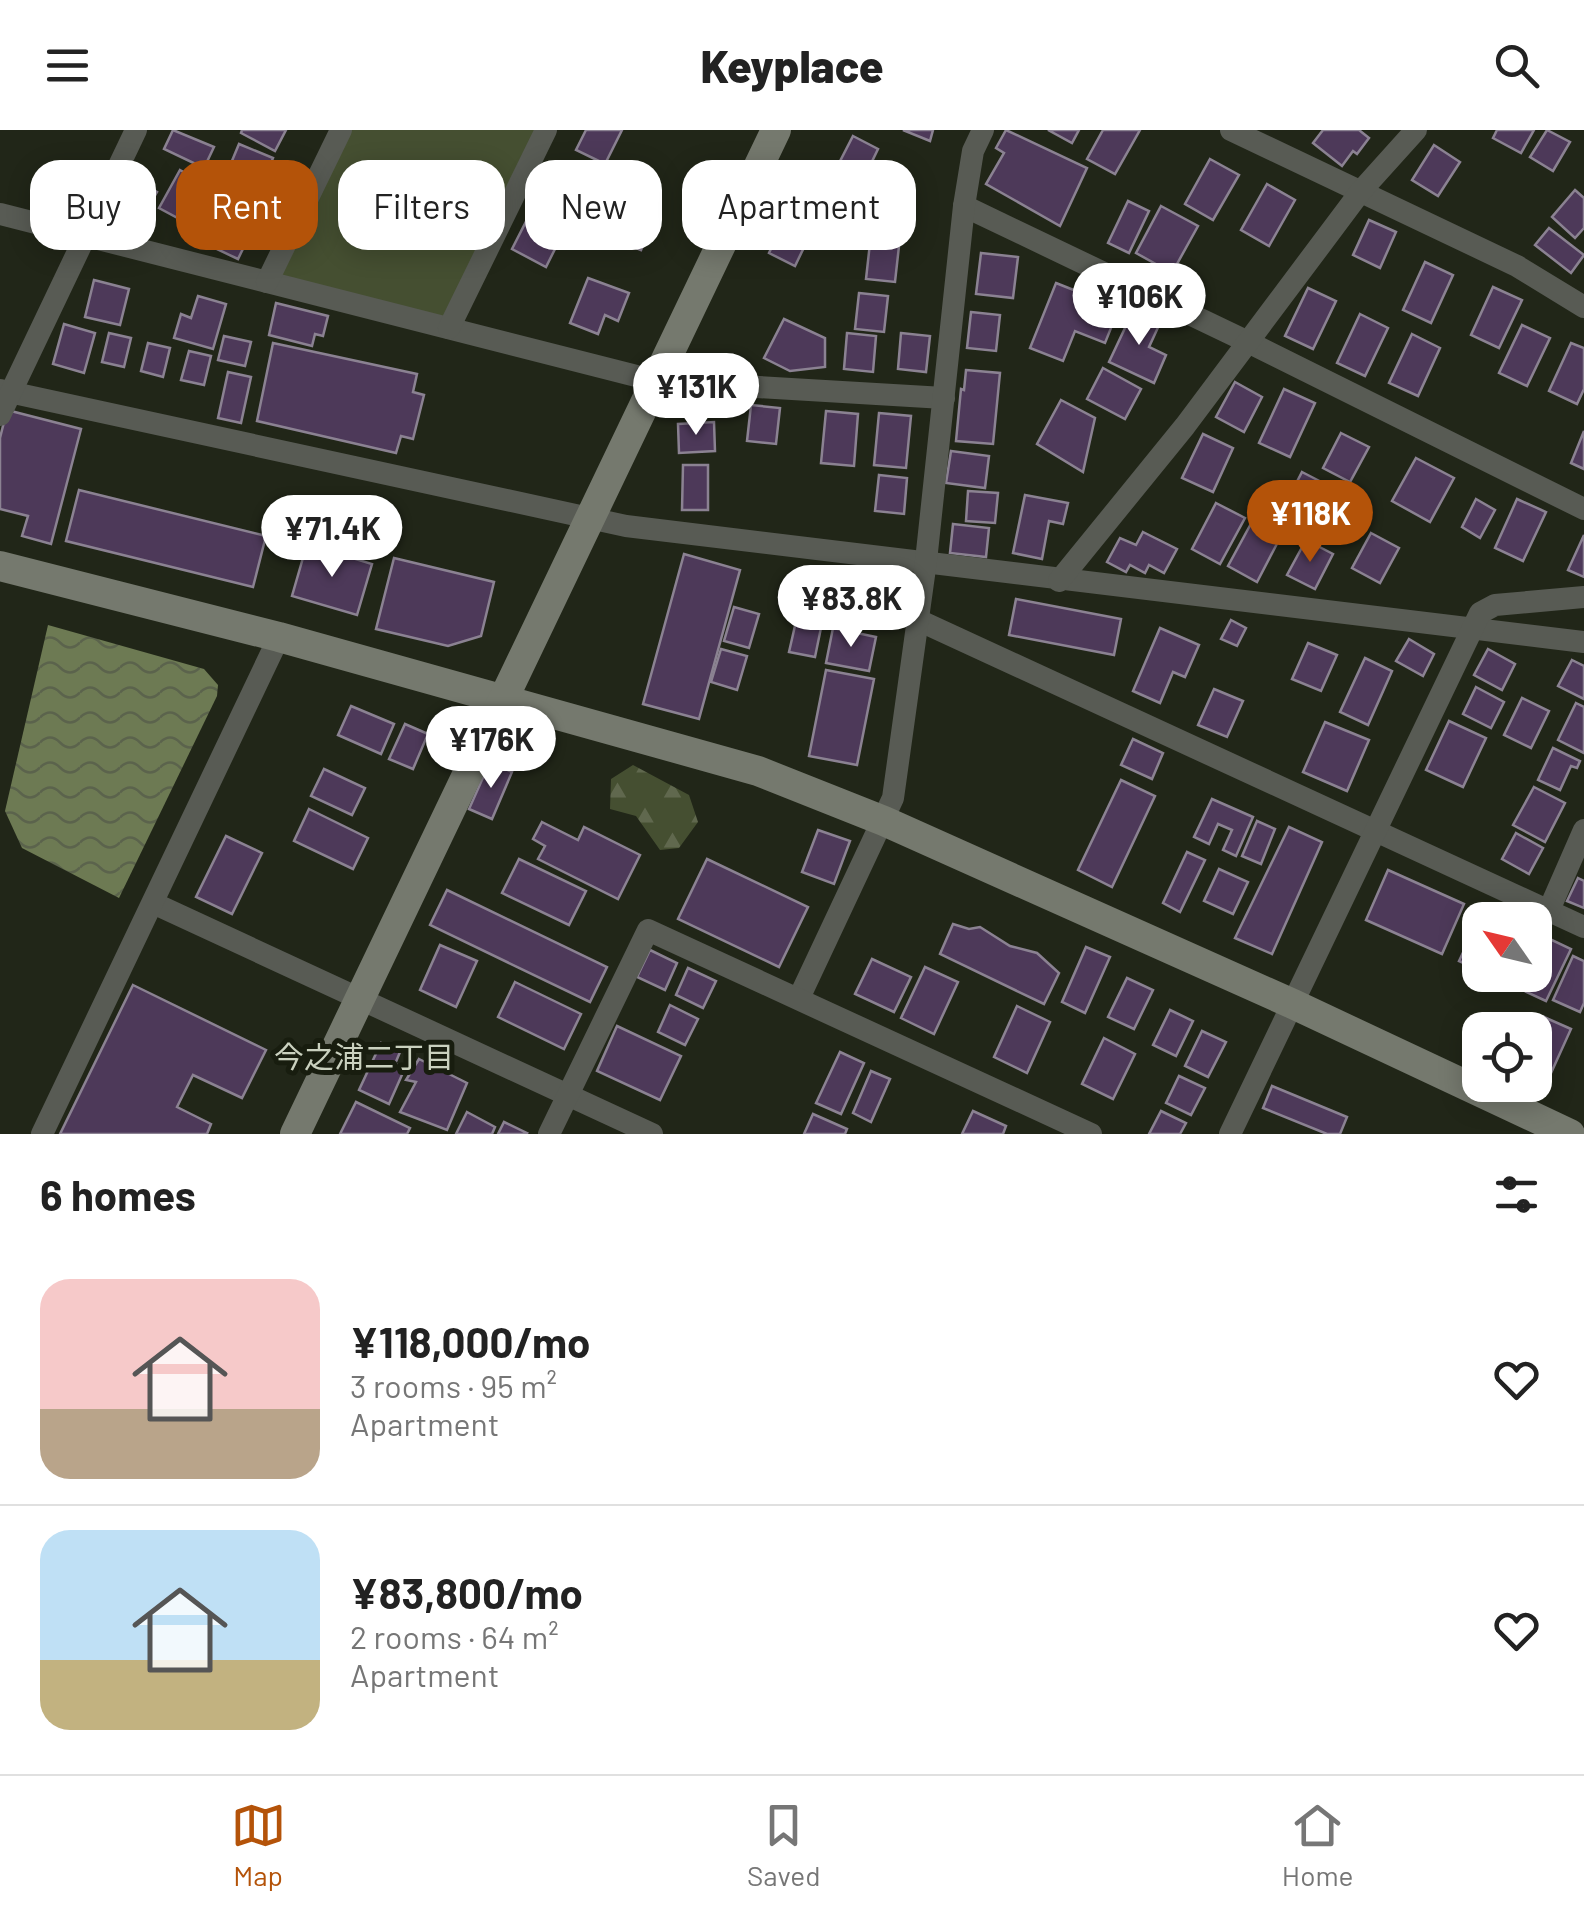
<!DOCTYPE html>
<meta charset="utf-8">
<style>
body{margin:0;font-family:Barlow,"Noto Sans JP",sans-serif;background:#f2f2f2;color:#222;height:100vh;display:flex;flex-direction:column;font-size:38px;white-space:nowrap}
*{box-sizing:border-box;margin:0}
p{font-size:32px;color:#767676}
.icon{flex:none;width:55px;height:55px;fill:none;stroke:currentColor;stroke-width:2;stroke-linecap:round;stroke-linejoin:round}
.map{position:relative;height:1004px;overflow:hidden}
.sheet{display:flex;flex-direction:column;background:#fff;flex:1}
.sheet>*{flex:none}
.top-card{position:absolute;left:30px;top:30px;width:1000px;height:90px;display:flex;gap:20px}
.needle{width:65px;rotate:304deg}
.fabs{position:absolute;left:1462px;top:772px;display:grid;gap:20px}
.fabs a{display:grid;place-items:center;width:90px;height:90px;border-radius:20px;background:#fff;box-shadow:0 5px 25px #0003;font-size:50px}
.price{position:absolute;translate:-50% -85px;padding:0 22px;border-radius:35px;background:#fff;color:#222;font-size:32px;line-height:65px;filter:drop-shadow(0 2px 5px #0008)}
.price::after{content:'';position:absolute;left:50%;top:60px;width:30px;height:22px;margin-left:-15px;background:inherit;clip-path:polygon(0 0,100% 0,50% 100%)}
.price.selected{background:#b45309;color:#fff}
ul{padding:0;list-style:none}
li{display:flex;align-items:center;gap:30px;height:250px;padding:0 40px}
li+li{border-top:2px solid #e0e0e0}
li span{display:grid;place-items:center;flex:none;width:280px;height:200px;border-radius:30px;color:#555}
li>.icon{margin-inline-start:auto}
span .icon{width:120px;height:120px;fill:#fffc;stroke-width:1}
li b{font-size:42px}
h2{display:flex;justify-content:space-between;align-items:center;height:120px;padding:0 40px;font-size:42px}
.pill{padding:0 35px;border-radius:30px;background:#fff;box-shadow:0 5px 25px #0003;font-size:35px;line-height:90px}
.pill.selected{background:#b45309;color:#fff}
header{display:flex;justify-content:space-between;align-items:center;height:130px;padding:0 40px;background:#fff;font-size:45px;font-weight:800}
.dock{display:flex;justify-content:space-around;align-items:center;height:140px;border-top:2px solid #e0e0e0;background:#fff;font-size:28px;color:#767676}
.dock a{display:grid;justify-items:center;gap:5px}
.dock .selected{color:#b45309}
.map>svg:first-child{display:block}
</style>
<header><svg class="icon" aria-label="menu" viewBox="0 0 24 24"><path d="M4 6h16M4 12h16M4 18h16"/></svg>Keyplace<svg class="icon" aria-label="search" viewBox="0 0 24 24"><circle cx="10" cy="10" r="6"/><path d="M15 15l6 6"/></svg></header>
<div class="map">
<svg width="1584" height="1004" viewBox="0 0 1584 1004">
<defs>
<pattern id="forest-firs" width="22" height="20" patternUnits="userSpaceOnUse" patternTransform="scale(2.5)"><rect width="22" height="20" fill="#454f31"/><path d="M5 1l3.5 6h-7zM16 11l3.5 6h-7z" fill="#60684e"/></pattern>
<pattern id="water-waves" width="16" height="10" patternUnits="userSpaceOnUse" patternTransform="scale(2.5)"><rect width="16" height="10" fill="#6d7a53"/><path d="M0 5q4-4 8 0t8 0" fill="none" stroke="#5b634c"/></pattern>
</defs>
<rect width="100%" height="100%" fill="#212618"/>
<path fill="url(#forest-firs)" d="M633,635L689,665L698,692L679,718L660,720L636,686L610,679L611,649Z"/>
<path fill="#454f31" d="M341,0H539L449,198L267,152Z"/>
<path fill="url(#water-waves)" d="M48,495L204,539L218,555L217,566L119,768L22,718L5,681Z"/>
<g fill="#4d3959" stroke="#8b8292" stroke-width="2.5">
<path d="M173,0L214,17L204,38L164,19Z"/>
<path d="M242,0H286L275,21L241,3Z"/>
<path d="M586,0H622L605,34L576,20Z"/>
<path d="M903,0H933L930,11Z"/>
<path d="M1006,0L1087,38L1060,96L986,54L1004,23L996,18Z"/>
<path d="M1048,0H1079L1072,13Z"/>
<path d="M1103,0H1140L1115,44L1087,29Z"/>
<path d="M1323,0H1359L1369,8L1357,24L1353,21L1342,36L1313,13Z"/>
<path d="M1497,0H1534L1521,23L1493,8Z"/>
<path d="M1547,0L1570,12L1553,41L1530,27Z"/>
<path d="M853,6L878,19L862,52L836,39Z"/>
<path d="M239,14L273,28L258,65L224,50Z"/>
<path d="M1434,15L1460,32L1438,66L1412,50Z"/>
<path d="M1210,29L1239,45L1213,90L1185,74Z"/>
<path d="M180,40L207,55L187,93L159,78Z"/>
<path d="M129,46L157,62L137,97L109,81Z"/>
<path d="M806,49L832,62L816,94L790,82Z"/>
<path d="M1267,54L1295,70L1269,116L1241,100Z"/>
<path d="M1575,60L1584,68V98L1575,108L1552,87Z"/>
<path d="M227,68L260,84L238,129L204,113Z"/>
<path d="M880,69L908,72L905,108L876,105Z"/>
<path d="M1128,71L1149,81L1129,123L1108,113Z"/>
<path d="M536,72L570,89L546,137L512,119Z"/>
<path d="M620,73L654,87L641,120L607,106Z"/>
<path d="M1161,76L1198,96L1172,143L1136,123Z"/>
<path d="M785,90L811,103L795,136L769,123Z"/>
<path d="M1369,90L1396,102L1380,138L1353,125Z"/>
<path d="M1549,98L1584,125L1571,143L1535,115Z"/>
<path d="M870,113L899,116L895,152L866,149Z"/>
<path d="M981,123L1018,127L1013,168L976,164Z"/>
<path d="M1425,132L1453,145L1431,193L1403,180Z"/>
<path d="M588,148L629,163L618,191L605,185L598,204L570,193Z"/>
<path d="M94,150L129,159L120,195L85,187Z"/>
<path d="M1056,153L1119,178L1105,213L1075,201L1063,231L1030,218Z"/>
<path d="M1493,157L1522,170L1499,218L1471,205Z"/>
<path d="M1308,158L1336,171L1313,219L1285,206Z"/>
<path d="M859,163L888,166L884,202L855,199Z"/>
<path d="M198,166L226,174L213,219L174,208L181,184L191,188Z"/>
<path d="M276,173L328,186L323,206L315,204L312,216L269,205Z"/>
<path d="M1134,179L1161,191L1149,217L1166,225L1154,253L1109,232Z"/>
<path d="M971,182L1000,185L996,221L967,218Z"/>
<path d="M1360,184L1388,198L1365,246L1337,233Z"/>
<path d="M784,189L825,208V237L790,241L764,228Z"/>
<path d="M64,194L95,203L84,243L53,234Z"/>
<path d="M1522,195L1550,208L1527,256L1499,243Z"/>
<path d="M109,203L131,208L124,237L102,232Z"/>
<path d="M847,203L876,206L873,242L844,239Z"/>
<path d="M901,203L930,206L926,242L898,239Z"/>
<path d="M1412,204L1440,218L1418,266L1389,253Z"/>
<path d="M224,206L251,212L245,236L218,230Z"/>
<path d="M148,213L170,218L163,247L141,241Z"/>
<path d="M273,213L417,244L413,262L424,265L413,309L401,306L396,323L257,291Z"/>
<path d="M1571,213L1584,218V259L1577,274L1549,261Z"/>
<path d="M189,221L211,226L204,255L181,250Z"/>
<path d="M1103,238L1141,259L1125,289L1087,269Z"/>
<path d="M966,240L1000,243L993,314L956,311L961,259L964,260Z"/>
<path d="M228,242L251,247L241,293L218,288Z"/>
<path d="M1235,252L1262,267L1244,302L1216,287Z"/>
<path d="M1284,259L1315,273L1290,327L1259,313Z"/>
<path d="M1061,270L1095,288L1083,342L1037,314Z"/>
<path d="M751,275L780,278L776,314L747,311Z"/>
<path d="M7,280L81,299L51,414L22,406L28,386L0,379V308Z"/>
<path d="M826,281L858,284L854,336L821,333Z"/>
<path d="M879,283L911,286L906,338L874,335Z"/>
<path d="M714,292L715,321L679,323L678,294Z"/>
<path d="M1584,301V339L1571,333Z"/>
<path d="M1341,303L1369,317L1350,352L1323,338Z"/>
<path d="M1203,304L1233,318L1213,362L1182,348Z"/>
<path d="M951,321L989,326L985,358L946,353Z"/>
<path d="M1416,328L1454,348L1430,392L1392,371Z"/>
<path d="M683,335H708V380H682Z"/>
<path d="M1302,342L1329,356L1311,391L1284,377Z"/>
<path d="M879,345L907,348L904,384L875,381Z"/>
<path d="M79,360L266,406L253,457L66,411Z"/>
<path d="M968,361L998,363L995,393L966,391Z"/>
<path d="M1025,365L1068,373L1063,394L1049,391L1042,429L1013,423Z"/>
<path d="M1476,369L1495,380L1480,408L1462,397Z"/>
<path d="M1517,369L1546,382L1523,431L1495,418Z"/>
<path d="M1216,373L1245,388L1220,434L1192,419Z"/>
<path d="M1253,390L1281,406L1257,452L1228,436Z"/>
<path d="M953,394L989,398L986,427L950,423Z"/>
<path d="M1143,402L1177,419L1164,443L1149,435L1145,443L1130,435L1126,442L1107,432L1120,408L1136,415Z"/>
<path d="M1371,403L1399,418L1380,453L1352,438Z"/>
<path d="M1584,405V447L1568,440Z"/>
<path d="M1306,410L1333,424L1315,459L1287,445Z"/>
<path d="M307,414L372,434L357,485L292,466Z"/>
<path d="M684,424L740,440L699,589L643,574Z"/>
<path d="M394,428L494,452L481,506L448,516L376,499Z"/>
<path d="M843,452L886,460L878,495L835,486Z"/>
<path d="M1016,469L1121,489L1114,525L1009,505Z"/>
<path d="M734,477L759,484L749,518L724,511Z"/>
<path d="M797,487L822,493L815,527L789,522Z"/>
<path d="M1231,490L1246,498L1237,516L1221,509Z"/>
<path d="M833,498L876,507L869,541L826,533Z"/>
<path d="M1160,498L1199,515L1185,547L1173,542L1160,573L1133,561Z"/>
<path d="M1409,509L1434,524L1423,546L1396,531Z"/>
<path d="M1308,513L1337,525L1321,561L1292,549Z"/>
<path d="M721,519L747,526L737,560L711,552Z"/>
<path d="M1488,519L1515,534L1502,560L1474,545Z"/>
<path d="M1365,528L1392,541L1368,595L1340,582Z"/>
<path d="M1572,530L1584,536V569L1558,556Z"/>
<path d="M826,540L874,549L857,635L809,626Z"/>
<path d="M1476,557L1504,572L1491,598L1463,584Z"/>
<path d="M1214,559L1243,571L1227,607L1198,595Z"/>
<path d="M1522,568L1549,581L1531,618L1504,605Z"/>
<path d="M1576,573L1584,577V623L1558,610Z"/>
<path d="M351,576L394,594L381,624L338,605Z"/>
<path d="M1449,591L1486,608L1463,657L1426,640Z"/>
<path d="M1325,592L1369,610L1347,661L1303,642Z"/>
<path d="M405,594L428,604L413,639L389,629Z"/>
<path d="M1133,609L1163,623L1152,649L1121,635Z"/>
<path d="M1553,618L1580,631L1577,638L1571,636L1560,660L1538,650Z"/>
<path d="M490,632L512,642L492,689L469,679Z"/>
<path d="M324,639L365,658L352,685L311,666Z"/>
<path d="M1121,650L1155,666L1112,757L1078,740Z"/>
<path d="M1534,657L1565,673L1545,712L1513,695Z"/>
<path d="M1212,669L1253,687L1236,726L1223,720L1232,700L1218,694L1209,714L1194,707Z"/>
<path d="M309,679L368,708L353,739L294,711Z"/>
<path d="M1257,691L1275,699L1261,734L1242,726Z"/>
<path d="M542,692L578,710L584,697L640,725L618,769L538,729L545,716L533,709Z"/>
<path d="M1289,697L1322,712L1272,824L1235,808Z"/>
<path d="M818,700L850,711L834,754L802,742Z"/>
<path d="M1516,703L1543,718L1529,744L1502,729Z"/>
<path d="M226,706L262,723L232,784L196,767Z"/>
<path d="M1187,722L1205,730L1180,782L1163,773Z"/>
<path d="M519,729L586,761L569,795L502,763Z"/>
<path d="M707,729L808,777L779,837L678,789Z"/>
<path d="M1219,739L1248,752L1233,784L1204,771Z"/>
<path d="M1388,740L1464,774L1442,824L1366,790Z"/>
<path d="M1578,748L1584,751V778L1567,771Z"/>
<path d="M447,760L607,837L590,872L430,795Z"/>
<path d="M1484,778L1510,790H1480V840L1459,831Z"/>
<path d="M953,794L969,799L980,797L1010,816L1037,823L1059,843L1044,874L940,824Z"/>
<path d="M1535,802L1571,819L1546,871L1490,845H1535Z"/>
<path d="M440,815L477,831L456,877L420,860Z"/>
<path d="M1086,817L1110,827L1085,883L1062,872Z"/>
<path d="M650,820L677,833L665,860L637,847Z"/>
<path d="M1573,826L1584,831V873L1580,882L1553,870Z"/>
<path d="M872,829L911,847L894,882L855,864Z"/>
<path d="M925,837L958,852L934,904L901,888Z"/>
<path d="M688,838L716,851L703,878L676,865Z"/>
<path d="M1127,848L1153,860L1134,899L1108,887Z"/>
<path d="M515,852L581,884L564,919L498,887Z"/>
<path d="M133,855L266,920L242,968L193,945L177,977L211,994L207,1004H60Z"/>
<path d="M670,875L698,889L685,915L658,902Z"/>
<path d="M1017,876L1050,892L1027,943L994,927Z"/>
<path d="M1170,880L1193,891L1176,926L1153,915Z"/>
<path d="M1544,887L1571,899L1551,943L1535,936V907Z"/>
<path d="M617,896L681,926L660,970L597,941Z"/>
<path d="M1202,901L1226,912L1208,947L1185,936Z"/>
<path d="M1104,908L1135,924L1113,969L1082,954Z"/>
<path d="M381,913L400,922L395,934L405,938L389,974L359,960Z"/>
<path d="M840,922L864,933L841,984L816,973Z"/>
<path d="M419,929L467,953L447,1000L400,982L416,952L406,950Z"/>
<path d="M871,941L890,949L871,992L853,983Z"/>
<path d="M1179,946L1205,958L1191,985L1166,973Z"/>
<path d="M1272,956L1347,987L1340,1004H1327L1263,978Z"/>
<path d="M356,972L410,998L407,1004H340Z"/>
<path d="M973,981L1006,996L1003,1004H962Z"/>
<path d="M1161,981L1186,993L1180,1004H1149Z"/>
<path d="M467,982L495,997L492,1004H456Z"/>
<path d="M813,984L847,999L845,1004H804Z"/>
<path d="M504,992L527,1003L526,1004H498Z"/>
</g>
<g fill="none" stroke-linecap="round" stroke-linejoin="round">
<g stroke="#585b54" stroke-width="22">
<path d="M1231,0L1517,136L1584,177"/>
<path d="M964,76L1248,212L1584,379"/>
<path d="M0,84L656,251L944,268"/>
<path d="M267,152L341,0"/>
<path d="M449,198L546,0"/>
<path d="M0,260L626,396L1584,512"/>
<path d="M0,285L136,0"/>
<path d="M1059,451L1185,296L1361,61L1416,0"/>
<path d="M918,490L1584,797"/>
<path d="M153,773L652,1004"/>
<path d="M1549,780L1584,700"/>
<path d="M799,868L893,668L926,431L964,76L973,21L983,0"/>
<path d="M42,1004L279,507"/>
<path d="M549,1004L648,800L1091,1004"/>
<path d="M1230,1004L1480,483L1495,475L1584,467"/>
</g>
<g stroke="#75796e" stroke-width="30">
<path d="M0,436L279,507L758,641L884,691L1293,874L1570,1004"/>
<path d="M295,1004L776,0"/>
</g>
</g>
<g text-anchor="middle" stroke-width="10" stroke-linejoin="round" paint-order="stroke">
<g font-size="30" fill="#cad1bf" stroke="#181d0f">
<text x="364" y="938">今之浦二丁目</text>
</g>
</g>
</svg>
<div class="fabs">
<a><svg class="needle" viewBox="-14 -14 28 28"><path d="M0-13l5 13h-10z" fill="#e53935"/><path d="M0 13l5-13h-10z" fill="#767676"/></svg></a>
<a><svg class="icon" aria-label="locate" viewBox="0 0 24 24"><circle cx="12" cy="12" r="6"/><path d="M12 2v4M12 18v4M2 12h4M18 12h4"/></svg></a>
</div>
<b class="price" style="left:1139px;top:218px">¥106K</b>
<b class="price" style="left:696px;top:308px">¥131K</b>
<b class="price selected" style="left:1310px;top:435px">¥118K</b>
<b class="price" style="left:332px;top:450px">¥71.4K</b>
<b class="price" style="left:851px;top:520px">¥83.8K</b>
<b class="price" style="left:491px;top:661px">¥176K</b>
<div class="top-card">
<a class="pill">Buy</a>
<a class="pill selected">Rent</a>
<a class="pill">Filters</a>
<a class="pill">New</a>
<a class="pill">Apartment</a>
</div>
</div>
<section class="sheet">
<h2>6 homes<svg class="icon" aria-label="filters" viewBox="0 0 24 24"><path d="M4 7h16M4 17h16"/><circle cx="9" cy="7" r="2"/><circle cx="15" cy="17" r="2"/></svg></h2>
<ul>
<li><span style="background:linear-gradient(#f6c9c9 65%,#b9a48a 0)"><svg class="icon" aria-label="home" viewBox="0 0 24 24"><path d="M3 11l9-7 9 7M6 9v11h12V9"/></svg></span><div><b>¥118,000/mo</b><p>3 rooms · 95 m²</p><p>Apartment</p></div><svg class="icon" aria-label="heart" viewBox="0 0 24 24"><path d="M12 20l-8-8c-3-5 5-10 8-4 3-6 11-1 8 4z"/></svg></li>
<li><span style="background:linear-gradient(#bfe0f5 65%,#c2b280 0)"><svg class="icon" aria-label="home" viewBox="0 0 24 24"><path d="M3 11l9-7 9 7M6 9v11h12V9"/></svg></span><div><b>¥83,800/mo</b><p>2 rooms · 64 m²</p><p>Apartment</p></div><svg class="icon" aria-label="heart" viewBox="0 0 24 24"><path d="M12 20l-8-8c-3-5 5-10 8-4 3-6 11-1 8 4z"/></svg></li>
</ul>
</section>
<nav class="dock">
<a class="selected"><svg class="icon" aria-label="map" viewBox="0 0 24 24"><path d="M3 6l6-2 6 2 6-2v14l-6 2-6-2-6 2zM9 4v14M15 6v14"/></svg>Map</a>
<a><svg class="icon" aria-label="saved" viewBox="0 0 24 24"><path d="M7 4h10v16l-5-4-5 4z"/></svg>Saved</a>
<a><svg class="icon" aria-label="home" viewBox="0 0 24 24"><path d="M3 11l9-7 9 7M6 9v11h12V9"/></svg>Home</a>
</nav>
